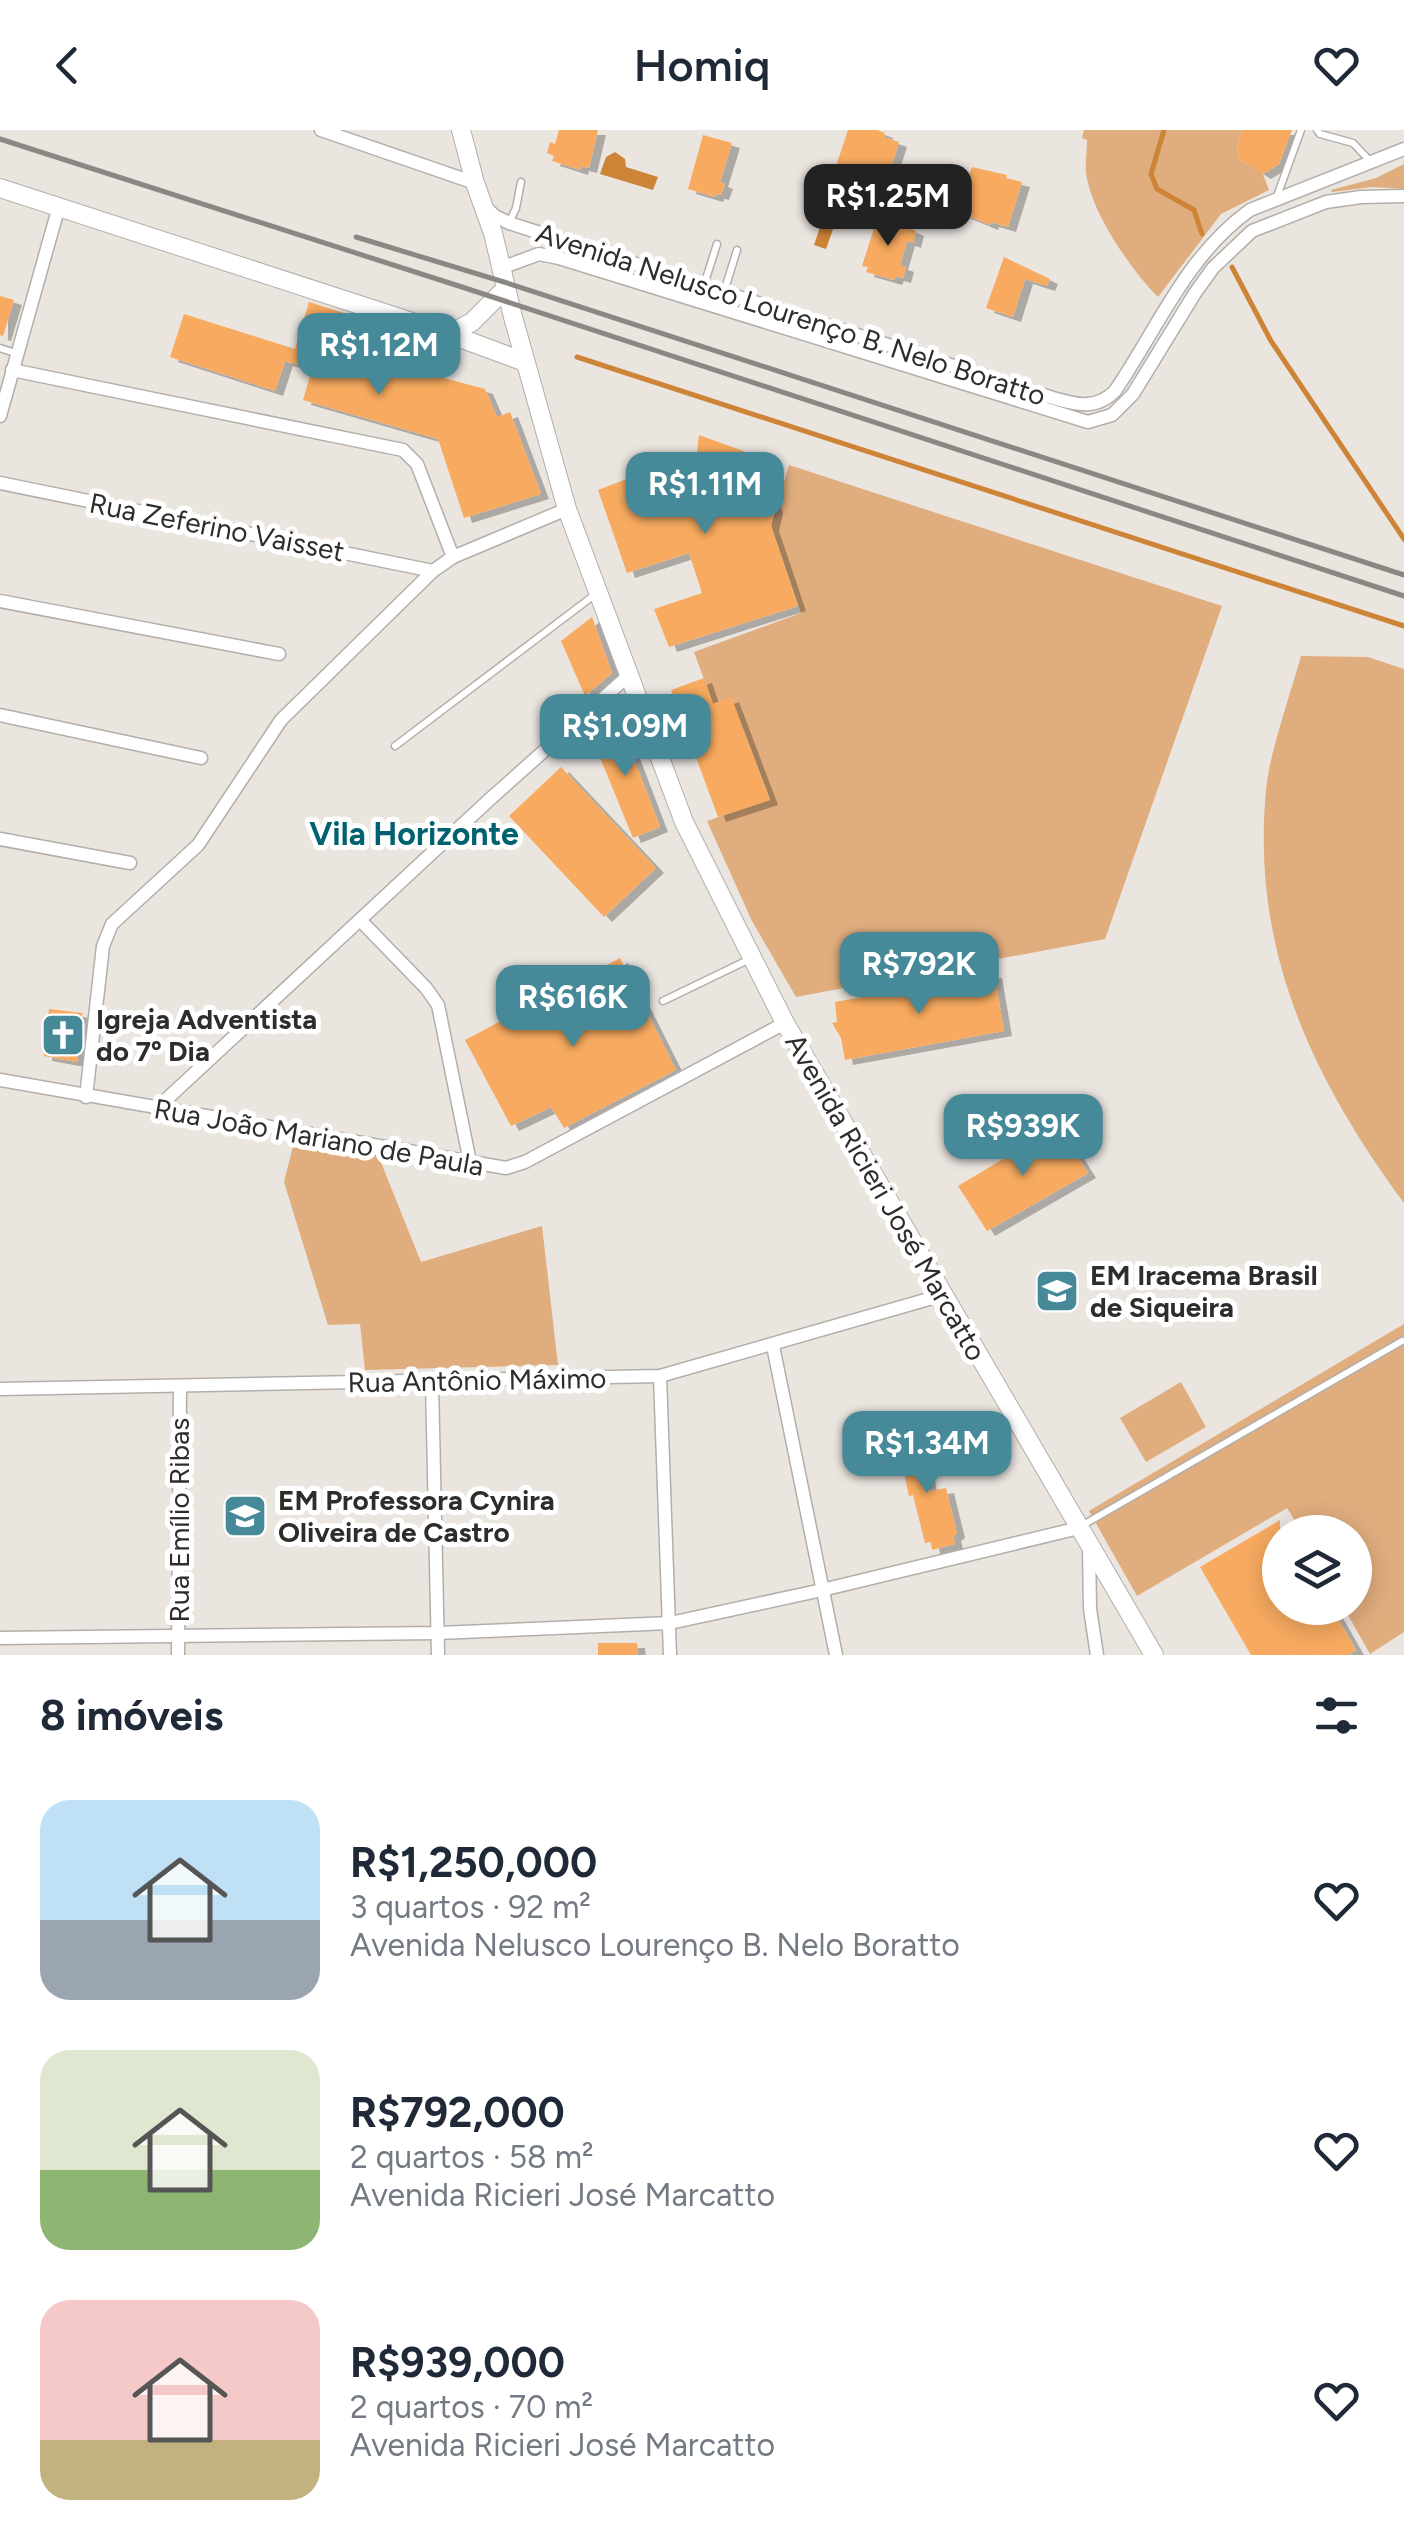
<!DOCTYPE html>
<html lang="pt">
<meta charset="utf-8">
<style>
body{margin:0;font-family:Figtree,sans-serif;background:#f6f6f7;color:#1f2937;height:100vh;display:flex;flex-direction:column;font-size:38px;white-space:nowrap}
*{box-sizing:border-box;margin:0}
p{font-size:32px;color:#747a83}
.icon{flex:none;width:55px;height:55px;fill:none;stroke:currentColor;stroke-width:2;stroke-linecap:round;stroke-linejoin:round}
.map{position:relative;height:1525px;overflow:hidden}
.sheet{display:flex;flex-direction:column;background:#fff;flex:1}
.sheet>*{flex:none}
.buttons{position:absolute;left:1262px;top:1385px;display:grid;gap:20px}
.buttons a{display:grid;place-items:center;width:110px;height:110px;border-radius:50%;background:#fff;box-shadow:0 5px 25px #0003;font-size:50px}
.price{position:absolute;translate:-50% -85px;padding:0 22px;border-radius:20px;background:#468a99;color:#fff;font-size:32px;line-height:65px;filter:drop-shadow(0 2px 5px #0008)}
.price::after{content:'';position:absolute;left:50%;top:60px;width:30px;height:22px;margin-left:-15px;background:inherit;clip-path:polygon(0 0,100% 0,50% 100%)}
.price.active{background:#222;color:#fff}
ul{padding:0;list-style:none}
li{display:flex;align-items:center;gap:30px;height:250px;padding:0 40px}
li span{display:grid;place-items:center;flex:none;width:280px;height:200px;border-radius:30px;color:#555}
li>.icon{margin-inline-start:auto}
span .icon{width:120px;height:120px;fill:#fffc;stroke-width:1}
li b{font-size:42px}
h2{display:flex;justify-content:space-between;align-items:center;height:120px;padding:0 40px;font-size:42px}
header{display:flex;justify-content:space-between;align-items:center;height:130px;padding:0 40px;background:#fff;font-size:45px;font-weight:600}
.map>svg:first-child{display:block}
</style>
<header><svg class="icon" aria-label="back" viewBox="0 0 24 24"><path d="M15 5l-7 7 7 7"/></svg>Homiq<svg class="icon" aria-label="heart" viewBox="0 0 24 24"><path d="M12 20l-8-8c-3-5 5-10 8-4 3-6 11-1 8 4z"/></svg></header>
<div class="map">
<svg width="1404" height="1525" viewBox="0 0 1404 1525">
<defs>
<filter id="shadow"><feDropShadow dx="8" dy="5" stdDeviation="0" flood-color="#0004"/></filter>
</defs>
<rect width="100%" height="100%" fill="#ebe5e0"/>
<g fill="#e0ad7e">
<path d="M1084,0H1242L1237,17L1239,29L1263,44L1269,60L1221,84L1158,167C1131,140 1090,81 1086,42C1085,32 1087,21 1087,10L1082,8Z"/>
<path d="M1404,34V59L1372,57L1332,62L1331,60L1376,48Z"/>
<path d="M789,335L1222,476L1105,809L796,867L752,791L707,691L770,669L731,568L713,574L694,522L801,483L771,396Z"/>
<path d="M1301,526L1368,527L1404,539V1073C1312,948 1251,820 1266,660C1270,620 1290,566 1301,526Z"/>
<path d="M294,1012L378,1025L421,1132L542,1096L558,1235L365,1240L360,1194L328,1195L284,1052Z"/>
<path d="M1404,1194V1502L1370,1524L1344,1478H1355V1402H1302L1287,1378L1137,1466L1089,1381Z"/>
<path d="M1181,1252L1206,1297L1146,1332L1120,1288Z"/>
</g>
<g fill="#ce8437">
<path d="M615,22L625,29L626,37L658,47L653,60L600,44L606,27Z"/>
<path d="M832,62L847,67L852,76L849,84L837,88L826,119L814,115Z"/>
</g>
<g fill="none" stroke-linecap="round" stroke-linejoin="round">
<g stroke="#ce8437" stroke-width="5">
<path d="M1164,0L1151,44L1157,59L1194,80L1202,104"/>
<path d="M1232,137L1271,211L1404,409"/>
<path d="M577,227L1404,496"/>
</g>
</g>
<g fill="#f8ab61" filter="url(#shadow)">
<path d="M559,0H598L589,38L581,36L580,40L552,31L554,26L547,23L550,12L555,14Z"/>
<path d="M848,0H877L885,3L884,7L899,12L884,59L868,54L867,58L834,42Z"/>
<path d="M1242,0H1292L1279,34L1263,44L1239,29L1237,17Z"/>
<path d="M703,5L732,13L720,52L725,54L721,65L716,64L715,67L688,59Z"/>
<path d="M972,37L1007,45L1006,48L1022,52L1008,97L991,92L990,95L956,81Z"/>
<path d="M884,87L916,101L913,113L907,111L900,135L906,137L903,148L896,146L894,150L866,142L868,137L862,136L877,89L883,91Z"/>
<path d="M1004,127L1050,149L1047,156L1025,149L1013,187L986,178Z"/>
<path d="M0,166L14,170L3,206L0,205Z"/>
<path d="M309,172L347,184L334,196L393,213L395,220L402,221L410,239L485,259L497,287L510,282L541,364L464,388L438,309L303,270L312,239L285,231L275,261L170,227L184,184L295,219Z"/>
<path d="M699,305L760,327L775,379L771,396L798,476L669,517L654,479L702,463L689,423L627,443L598,360L697,322Z"/>
<path d="M592,487L612,543L585,566L561,511Z"/>
<path d="M704,548L713,574L731,567L770,670L718,687L671,560Z"/>
<path d="M620,592L660,697L633,708L590,603Z"/>
<path d="M561,637L656,738L604,787L509,686Z"/>
<path d="M620,828L676,940L564,998L551,977L511,996L465,910Z"/>
<path d="M994,843L1004,901L845,930L841,908L832,893L837,892L835,872Z"/>
<path d="M49,879L82,883L77,932L44,926Z"/>
<path d="M1059,996L1088,1043L987,1101L958,1056Z"/>
<path d="M918,1302L930,1361L946,1358L957,1403L953,1406L955,1414L932,1420L931,1412L925,1413L913,1365L909,1366L897,1309Z"/>
<path d="M1280,1390V1478H1332L1356,1520L1348,1525H1251L1200,1437Z"/>
<path d="M598,1513H637L638,1525H598Z"/>
</g>
<g fill="none" stroke-linecap="round" stroke-linejoin="round">
<defs>
<g id="lane">
<path d="M1317,0L1320,4L1353,13L1370,31"/>
<path d="M1276,69L1301,0"/>
<path d="M509,93L516,78L521,52"/>
<path d="M704,155L717,114"/>
<path d="M724,162L737,120"/>
<path d="M399,215L438,206"/>
<path d="M0,218L15,223"/>
<path d="M395,616L597,463"/>
<path d="M663,871L750,829"/>
<path d="M1083,1395L1402,1211"/>
</g>
<g id="street">
<path d="M321,0L475,53"/>
<path d="M484,76L495,86L509,93L1053,268C1077,275 1096,280 1115,261C1158,198 1186,126 1250,80L1404,19"/>
<path d="M501,138L539,124L559,128L1088,292L1112,285L1133,264L1195,163L1213,138L1252,101L1326,72L1361,67L1404,66"/>
<path d="M12,240L403,320L417,334L453,427"/>
<path d="M0,286L59,76"/>
<path d="M0,353L433,441"/>
<path d="M0,471L279,524"/>
<path d="M0,585L201,628"/>
<path d="M0,709L130,733"/>
<path d="M361,791L426,858L438,875L470,1032"/>
<path d="M0,950L506,1038L525,1032L785,893"/>
<path d="M86,967L103,816L112,794L198,715L281,590L433,441L453,427L567,379"/>
<path d="M156,979L489,670L628,546"/>
<path d="M773,1216L836,1525"/>
<path d="M660,1246L670,1525"/>
<path d="M432,1252L438,1525"/>
<path d="M0,1259L660,1246L943,1165"/>
<path d="M1089,1418L1090,1479L1097,1525"/>
<path d="M0,1508L438,1503L670,1493L822,1460L1079,1398"/>
<path d="M178,1525L180,1256"/>
</g>
<g id="secondary">
<path d="M461,0L475,53L493,103L513,187L567,379L684,692L785,893L1154,1525"/>
<path d="M0,58L449,204L525,232"/>
<path d="M449,204L472,192L505,159"/>
</g>
</defs>
<use href="#lane" stroke="#b4aeaa" stroke-width="9"/>
<use href="#street" stroke="#b4aeaa" stroke-width="15"/>
<use href="#secondary" stroke="#b4aeaa" stroke-width="20"/>
<use href="#lane" stroke="#fff" stroke-width="6"/>
<use href="#street" stroke="#fff" stroke-width="12"/>
<use href="#secondary" stroke="#fff" stroke-width="18"/>
<g stroke="#8b8783" stroke-width="5">
<path d="M0,9L462,157L1404,466"/>
<path d="M356,107L504,152L1404,445"/>
</g>
</g>
<defs>
<symbol id="church-square" viewBox="-11 -11 22 22"><rect x="-9" y="-9" width="18" height="18" rx="4" fill="#468a99" stroke="#fff"/><path d="M-1.2-6h2.4v3.5h3.3v2.4h-3.3V6h-2.4V-.1h-3.3v-2.4h3.3Z" fill="#fff"/></symbol>
<symbol id="school-square" viewBox="-11 -11 22 22"><rect x="-9" y="-9" width="18" height="18" rx="4" fill="#468a99" stroke="#fff"/><path d="M0-5L7-2L0 1L-7-2ZM-4 1L0 2.5L4 1V4Q0 6-4 4Z" fill="#fff"/></symbol>
</defs>
<g fill-rule="evenodd">
<use href="#church-square" x="38" y="880" width="50" height="50"/>
<use href="#school-square" x="1032" y="1136" width="50" height="50"/>
<use href="#school-square" x="220" y="1361" width="50" height="50"/>
</g>
<g text-anchor="middle" stroke-width="10" stroke-linejoin="round" paint-order="stroke">
<g font-size="28" fill="#2f2d2b" stroke="#fff">
<text transform="translate(791 184) rotate(18)" y="10">Avenida Nelusco Lourenço B. Nelo Boratto</text>
<text transform="translate(217 397) rotate(11)" y="10">Rua Zeferino Vaisset</text>
<text transform="translate(319 1007) rotate(10)" y="10">Rua João Mariano de Paula</text>
<text transform="translate(886 1067) rotate(60)" y="10">Avenida Ricieri José Marcatto</text>
<text transform="translate(477 1250) rotate(-1)" y="10">Rua Antônio Máximo</text>
<text transform="translate(179 1390) rotate(-90)" y="10">Rua Emílio Ribas</text>
</g>
<g font-size="28" font-weight="bold" fill="#2f2d2b" stroke="#fff" text-anchor="start">
<text x="96" y="899">Igreja Adventista<tspan x="96" dy="32">do 7º Dia</tspan></text>
<text x="1090" y="1155">EM Iracema Brasil<tspan x="1090" dy="32">de Siqueira</tspan></text>
<text x="278" y="1380">EM Professora Cynira<tspan x="278" dy="32">Oliveira de Castro</tspan></text>
</g>
<g font-size="32" font-weight="bold" fill="#006271" stroke="#fff">
<text x="414" y="715">Vila Horizonte</text>
</g>
</g>
</svg>
<div class="buttons">
<a><svg class="icon" aria-label="layers" viewBox="0 0 24 24"><path d="M12 4l9 5-9 5-9-5zM3 14l9 5 9-5"/></svg></a>
</div>
<b class="price active" style="left:888px;top:119px">R$1.25M</b>
<b class="price" style="left:379px;top:268px">R$1.12M</b>
<b class="price" style="left:705px;top:407px">R$1.11M</b>
<b class="price" style="left:625px;top:649px">R$1.09M</b>
<b class="price" style="left:919px;top:887px">R$792K</b>
<b class="price" style="left:573px;top:920px">R$616K</b>
<b class="price" style="left:1023px;top:1049px">R$939K</b>
<b class="price" style="left:927px;top:1366px">R$1.34M</b>
</div>
<section class="sheet">
<h2>8 imóveis<svg class="icon" aria-label="filters" viewBox="0 0 24 24"><path d="M4 7h16M4 17h16"/><circle cx="9" cy="7" r="2"/><circle cx="15" cy="17" r="2"/></svg></h2>
<ul>
<li><span style="background:linear-gradient(#bfe0f5 60%,#9aa5b1 0)"><svg class="icon" aria-label="home" viewBox="0 0 24 24"><path d="M3 11l9-7 9 7M6 9v11h12V9"/></svg></span><div><b>R$1,250,000</b><p>3 quartos · 92 m²</p><p>Avenida Nelusco Lourenço B. Nelo Boratto</p></div><svg class="icon" aria-label="heart" viewBox="0 0 24 24"><path d="M12 20l-8-8c-3-5 5-10 8-4 3-6 11-1 8 4z"/></svg></li>
<li><span style="background:linear-gradient(#dfe7d0 60%,#8fb573 0)"><svg class="icon" aria-label="home" viewBox="0 0 24 24"><path d="M3 11l9-7 9 7M6 9v11h12V9"/></svg></span><div><b>R$792,000</b><p>2 quartos · 58 m²</p><p>Avenida Ricieri José Marcatto</p></div><svg class="icon" aria-label="heart" viewBox="0 0 24 24"><path d="M12 20l-8-8c-3-5 5-10 8-4 3-6 11-1 8 4z"/></svg></li>
<li><span style="background:linear-gradient(#f6c9c9 70%,#c2b280 0)"><svg class="icon" aria-label="home" viewBox="0 0 24 24"><path d="M3 11l9-7 9 7M6 9v11h12V9"/></svg></span><div><b>R$939,000</b><p>2 quartos · 70 m²</p><p>Avenida Ricieri José Marcatto</p></div><svg class="icon" aria-label="heart" viewBox="0 0 24 24"><path d="M12 20l-8-8c-3-5 5-10 8-4 3-6 11-1 8 4z"/></svg></li>
</ul>
</section>
